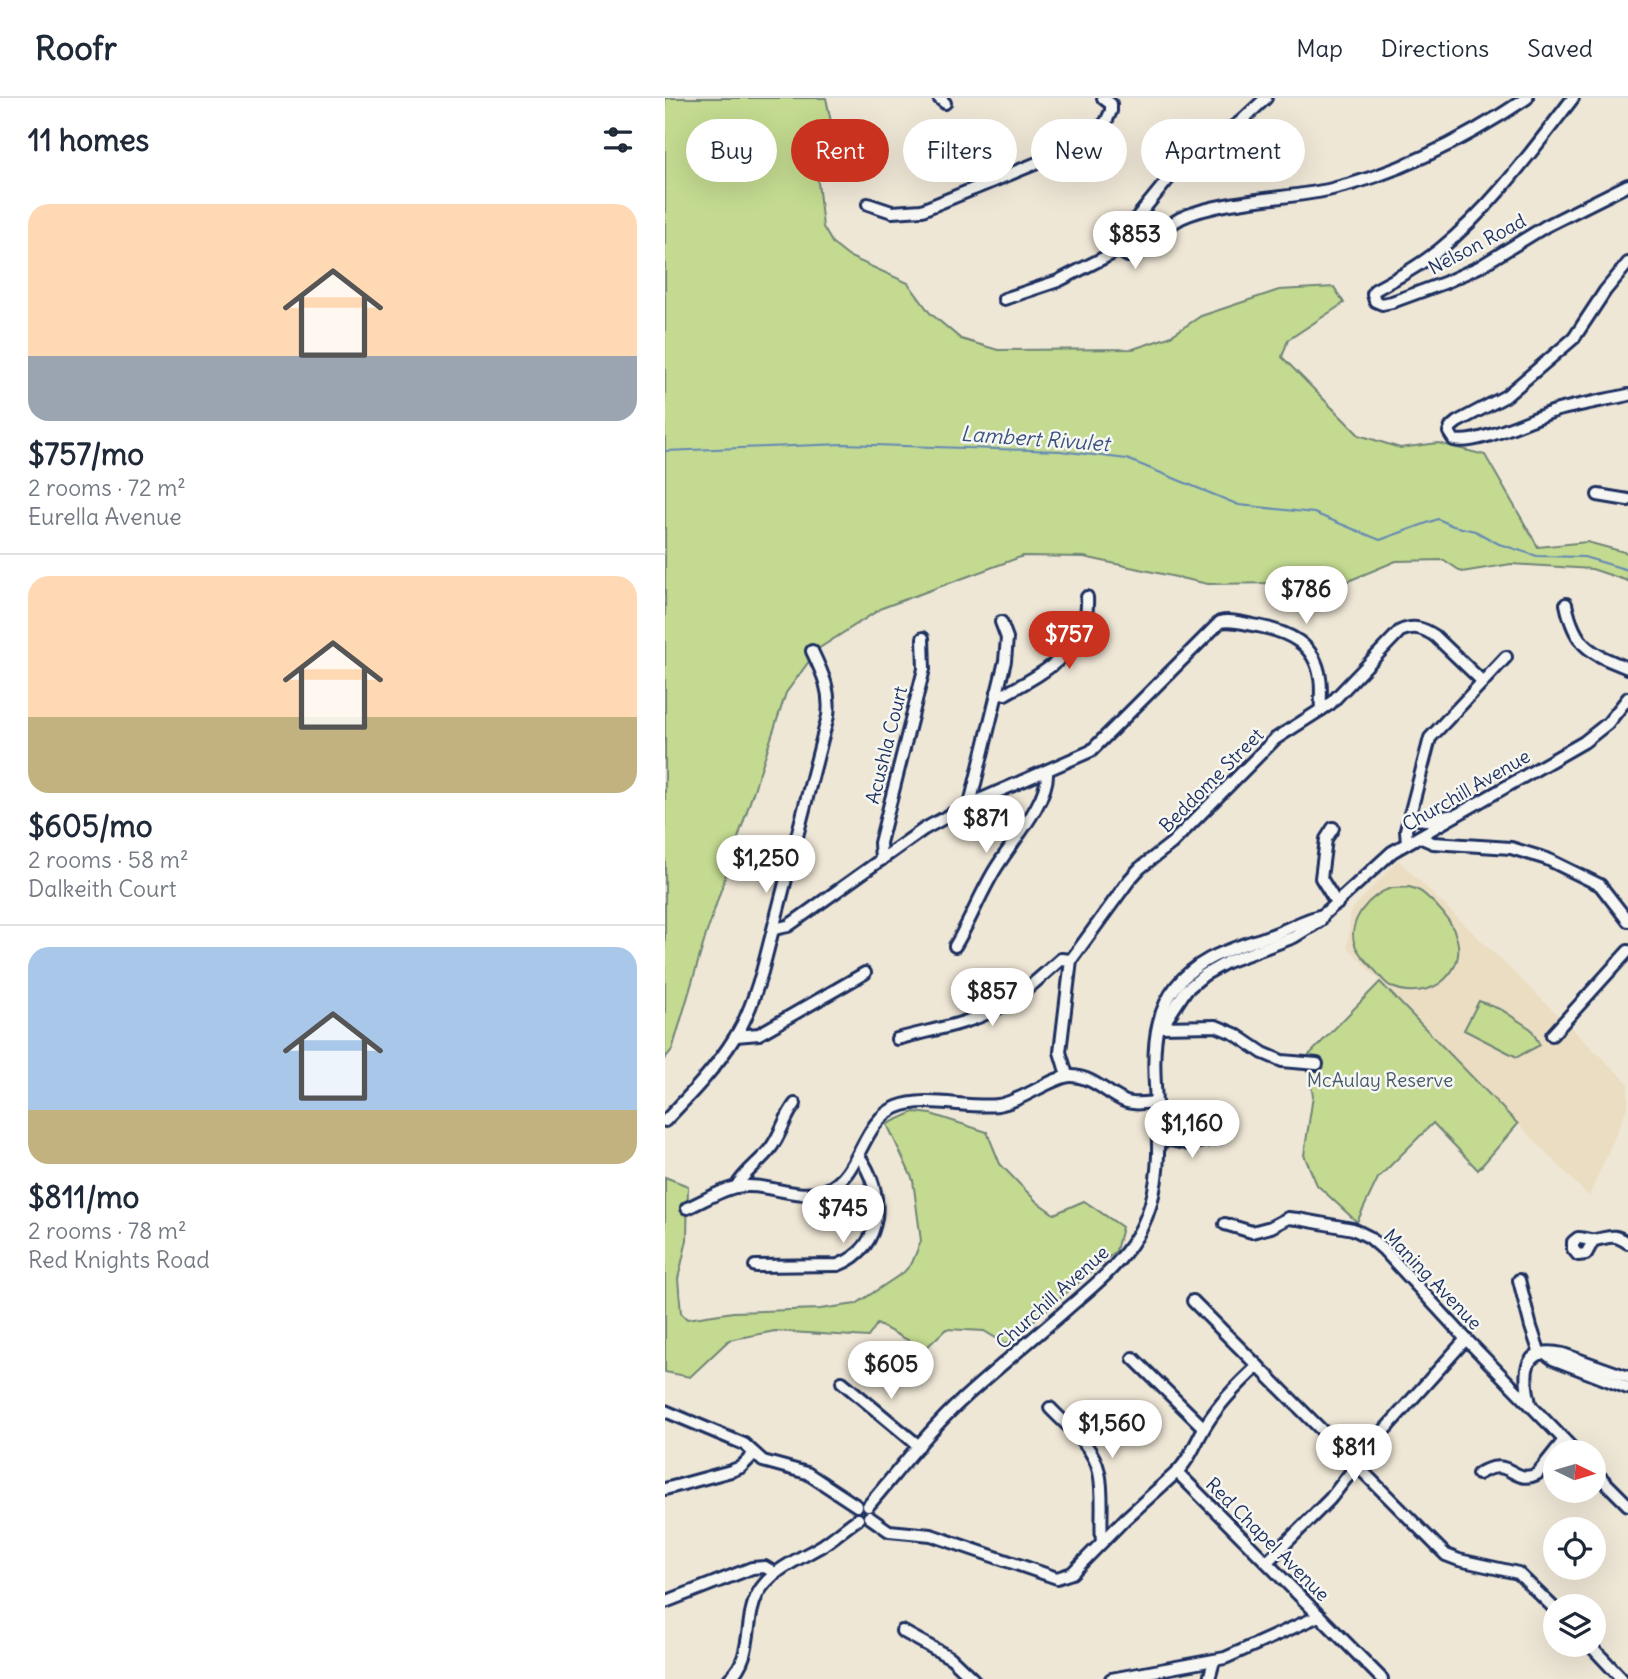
<!DOCTYPE html>
<meta charset="utf-8">
<style>
body{margin:0;font-family:Delius,sans-serif;background:#f2f2f3;color:#1f2937;height:100vh;display:flex;flex-direction:column;font-size:26px;white-space:nowrap}
*{box-sizing:border-box;margin:0}
p{font-size:23px;color:#747a83}
.icon{flex:none;width:38px;height:38px;fill:none;stroke:currentColor;stroke-width:2;stroke-linecap:round;stroke-linejoin:round}
.map{position:relative;flex:1;overflow:hidden}
.sheet{display:flex;flex-direction:column;background:#fff;width:665px}
.sheet>*{flex:none}
.guide{position:absolute;left:21px;top:21px;width:665px;height:63px;display:flex;gap:14px}
.needle{width:46px;rotate:95deg}
.fabs{position:absolute;left:878px;top:1342px;display:grid;gap:14px}
.fabs a{display:grid;place-items:center;width:63px;height:63px;border-radius:50%;background:#fff;box-shadow:0 7px 28px #0002;font-size:35px}
.price{position:absolute;translate:-50% -60px;padding:0 16px;border-radius:24px;background:#fff;color:#222;font-size:23px;line-height:46px;filter:drop-shadow(0 2px 4px #0008)}
.price::after{content:'';position:absolute;left:50%;top:42px;width:21px;height:16px;margin-left:-10px;background:inherit;clip-path:polygon(0 0,100% 0,50% 100%)}
.price.on{background:#c8321e;color:#fff}
ul{padding:0;list-style:none}
li{display:grid;align-content:center;gap:14px;height:371px;padding:0 28px}
li+li{border-top:2px solid #e0e1e3}
li span{display:grid;place-items:center;height:217px;border-radius:21px;color:#555}
li>.icon{margin-inline-start:auto}
span .icon{width:126px;height:126px;fill:#fffc;stroke-width:1}
li b{font-size:30px}
h2{display:flex;justify-content:space-between;align-items:center;height:84px;padding:0 28px;font-size:30px}
.tag{padding:0 24px;border-radius:32px;background:#fff;box-shadow:0 7px 28px #0002;font-size:24px;line-height:63px}
.tag.on{background:#c8321e;color:#fff}
header{display:flex;align-items:center;gap:42px;box-sizing:border-box;height:98px;padding:0 35px;background:#fff;border-bottom:2px solid #e0e1e3}
header strong{font-size:33px}
nav{display:flex;gap:38px;margin-inline-start:auto;font-size:24px}
main{display:flex;flex:1;min-height:0}
.map>svg:first-child{display:block}
</style>
<header>
<strong>Roofr</strong>
<nav><a>Map</a><a>Directions</a><a>Saved</a></nav>
</header>
<main>
<section class="sheet">
<h2>11 homes<svg class="icon" aria-label="filters" viewBox="0 0 24 24"><path d="M4 7h16M4 17h16"/><circle cx="9" cy="7" r="2"/><circle cx="15" cy="17" r="2"/></svg></h2>
<ul>
<li><span style="background:linear-gradient(#ffd9b3 70%,#9aa5b1 0)"><svg class="icon" aria-label="home" viewBox="0 0 24 24"><path d="M3 11l9-7 9 7M6 9v11h12V9"/></svg></span><div><b>$757/mo</b><p>2 rooms · 72 m²</p><p>Eurella Avenue</p></div></li>
<li><span style="background:linear-gradient(#ffd9b3 65%,#c2b280 0)"><svg class="icon" aria-label="home" viewBox="0 0 24 24"><path d="M3 11l9-7 9 7M6 9v11h12V9"/></svg></span><div><b>$605/mo</b><p>2 rooms · 58 m²</p><p>Dalkeith Court</p></div></li>
<li><span style="background:linear-gradient(#a9c7e8 75%,#c2b280 0)"><svg class="icon" aria-label="home" viewBox="0 0 24 24"><path d="M3 11l9-7 9 7M6 9v11h12V9"/></svg></span><div><b>$811/mo</b><p>2 rooms · 78 m²</p><p>Red Knights Road</p></div></li>
</ul>
</section>
<div class="map">
<svg width="963" height="1581" viewBox="0 0 963 1581">
<rect width="100%" height="100%" fill="#efe7d6"/>
<filter id="ink" filterUnits="userSpaceOnUse"><feTurbulence type="fractalNoise" baseFrequency=".0143" numOctaves="2"/><feDisplacementMap in="SourceGraphic" scale="14" xChannelSelector="R" yChannelSelector="G"/><feConvolveMatrix kernelMatrix="1 2 1 2 8 2 1 2 1" color-interpolation-filters="sRGB"/></filter>
<g filter="url(#ink)">
<path fill="#eaddc2" d="M733,762L963,985V1008L924,1099L682,849L686,812Z"/>
<g fill="#c3da90" stroke="#6f8477" stroke-width="2">
<path d="M0,0H161L169,38L152,75L158,129L168,146L183,158L243,185L265,215L296,241L333,252L468,251L504,239L536,218L614,192L669,189L679,205L623,242L617,259L694,337L735,350L773,345L820,357L873,449L922,444L963,455V483L927,471L846,466L797,474L779,462L731,463L681,484L543,486L419,459L358,458L217,510L153,551L121,595L41,837L7,952L0,960Z"/>
<path d="M744,789C756,791 761,798 770,806C791,827 805,857 780,881C767,894 742,897 725,888C718,884 712,874 706,868C700,862 693,855 690,847C681,824 706,794 728,790C733,789 739,790 744,789Z"/>
<path d="M715,884L853,1026L813,1072L768,1025L713,1080L692,1124L652,1087L639,1057L648,998L641,960Z"/>
<path d="M814,903L837,912L866,931L875,947L852,959L799,932Z"/>
<path d="M249,1014L266,1016L322,1034L335,1066L372,1104L389,1116L419,1103L457,1129L451,1153L341,1246L319,1233L281,1231L260,1251L212,1226L203,1239L110,1233L64,1242L25,1279L0,1274V1079L23,1088L22,1142L13,1181L16,1215L22,1221L68,1214L155,1211L191,1206L239,1174L247,1165L256,1143L248,1082L222,1026Z"/>
</g>
<g fill="none" stroke-linecap="round" stroke-linejoin="round">
<path stroke="#6488b5" stroke-width="2" d="M0,353L178,346L395,353L462,361L574,407L649,415L715,442L773,421L788,428L810,433L834,446L872,458L919,459L963,472"/>
<defs>
<g id="minor">
<path d="M274,0L280,5"/>
<path d="M601,0L574,25L532,53L514,68L456,139L453,149L456,154L463,158L470,157C487,146 498,129 516,120C555,102 619,101 663,92C734,76 802,40 862,0"/>
<path d="M908,0C867,53 826,110 774,152C754,168 732,180 710,192L708,196L710,203L717,206L727,204L779,185L814,169L881,128L963,87"/>
<path d="M203,106L227,114L257,112L394,56L424,40L441,24L446,13V6L438,0"/>
<path d="M963,165L940,193L909,240L841,298L792,324L786,329L784,334L789,342C812,348 869,319 893,312C916,306 940,302 963,297"/>
<path d="M339,201L393,183L454,152"/>
<path d="M933,397L963,402"/>
<path d="M901,506C910,549 925,555 963,570"/>
<path d="M332,594L340,596C380,574 425,551 422,499"/>
<path d="M305,706L340,563L342,540L336,524"/>
<path d="M745,715C757,729 775,718 791,717"/>
<path d="M668,730L661,741L656,780L672,806"/>
<path d="M754,739L768,745L846,750L882,761L935,787L963,823"/>
<path d="M742,745L741,732L765,640L841,559"/>
<path d="M216,762L215,745L259,571L258,540"/>
<path d="M109,831L123,828L259,731L305,706L426,653L555,524C567,521 581,526 593,528C623,534 650,545 655,580C657,590 655,602 656,612"/>
<path d="M290,848C304,825 314,799 328,775C343,748 384,704 382,674"/>
<path d="M494,929L500,924L521,892L539,877L562,864L629,839L655,823L658,817L727,754L919,644L943,625L963,600"/>
<path d="M494,929L551,928L570,936L598,955L617,963L652,966"/>
<path d="M887,937L963,853"/>
<path d="M71,938L94,936L200,875"/>
<path d="M232,941C265,932 301,927 331,911C355,899 376,879 396,861L406,862"/>
<path d="M402,977L395,954L406,862L465,781L475,770L507,745L610,641L665,606L735,533C749,527 758,530 770,538L818,584"/>
<path d="M0,1023C25,997 51,970 70,939C83,919 90,896 97,874L163,618C166,593 158,576 147,553"/>
<path d="M493,1044L505,1042L524,1046L553,1040"/>
<path d="M71,1089C80,1073 94,1065 105,1051C116,1037 119,1020 130,1006"/>
<path d="M22,1110C37,1104 55,1092 71,1089C101,1083 132,1104 161,1092C197,1077 195,1024 232,1009C261,997 303,1011 333,1007C356,1004 390,977 407,978C428,979 440,994 459,1003C468,1007 480,1005 490,1004"/>
<path d="M560,1126L587,1134L606,1129L623,1120L633,1121L688,1131L704,1139L719,1152L801,1241L911,1354"/>
<path d="M928,1143L921,1156L913,1157L908,1151V1144L913,1140C919,1140 925,1143 930,1142C946,1139 948,1135 963,1145"/>
<path d="M90,1168L173,1167C221,1149 220,1092 193,1057"/>
<path d="M854,1182L866,1229L875,1256"/>
<path d="M528,1203L781,1457L794,1462L853,1475L891,1512"/>
<path d="M880,1255L888,1261L963,1290"/>
<path d="M468,1260L539,1330"/>
<path d="M177,1284L254,1348"/>
<path d="M865,1305C858,1276 857,1247 898,1256L963,1279"/>
<path d="M385,1310C403,1329 428,1347 434,1374C439,1396 435,1421 437,1444"/>
<path d="M0,1313L79,1346L98,1363L142,1375L192,1408"/>
<path d="M929,1373L963,1407"/>
<path d="M512,1374C526,1360 531,1343 541,1327C555,1304 573,1286 593,1268"/>
<path d="M813,1376C846,1356 847,1388 872,1376L899,1342"/>
<path d="M0,1391L66,1373L76,1369L89,1356"/>
<path d="M203,1408C234,1372 263,1333 298,1301C332,1270 368,1241 402,1211C425,1191 449,1172 466,1147C485,1121 492,1089 493,1057C495,985 466,904 544,861C563,851 584,845 604,838C622,832 639,821 658,817"/>
<path d="M204,1419L224,1433L266,1437L392,1480L407,1475L460,1421L512,1374L717,1581"/>
<path d="M602,1464L665,1401L715,1337L801,1241"/>
<path d="M0,1504L87,1470L100,1469L110,1475"/>
<path d="M237,1533L286,1560L308,1581"/>
<path d="M925,1547L957,1581"/>
<path d="M64,1581C90,1558 78,1523 93,1495C107,1471 135,1461 158,1447C170,1439 181,1429 193,1421"/>
<path d="M446,1581L560,1560L654,1518"/>
<path d="M544,1581L549,1563"/>
</g>
</defs>
<use href="#minor" stroke="#1b2f5e" stroke-width="16"/>
<use href="#minor" stroke="#f6f6f2" stroke-width="10"/>
</g>
</g>
<g text-anchor="middle" stroke-width="5" stroke-linejoin="round" paint-order="stroke">
<g font-size="19" fill="#1b2f5e" stroke="#f6f6f2">
<text transform="translate(812 146) rotate(-28)" y="7">Nelson Road</text>
<text transform="translate(221 647) rotate(-76)" y="7">Acushla Court</text>
<text transform="translate(546 682) rotate(-45)" y="7">Beddome Street</text>
<text transform="translate(801 692) rotate(-30)" y="7">Churchill Avenue</text>
<text transform="translate(768 1181) rotate(46)" y="7">Maning Avenue</text>
<text transform="translate(387 1199) rotate(-42)" y="7">Churchill Avenue</text>
<text transform="translate(603 1441) rotate(45)" y="7">Red Chapel Avenue</text>
</g>
<g font-size="19" fill="#455a6a" stroke="#f6f6f2">
<text x="715" y="989">McAulay Reserve</text>
</g>
<g font-size="21" font-style="italic" fill="#3a5482" stroke="#f6f6f2">
<text transform="translate(370 341) rotate(4)" y="7">Lambert Rivulet</text>
</g>
</g>
</svg>
<div class="fabs">
<a><svg class="needle" viewBox="-14 -14 28 28"><path d="M0-13l5 13h-10z" fill="#e53935"/><path d="M0 13l5-13h-10z" fill="#747a83"/></svg></a>
<a><svg class="icon" aria-label="locate" viewBox="0 0 24 24"><circle cx="12" cy="12" r="6"/><path d="M12 2v4M12 18v4M2 12h4M18 12h4"/></svg></a>
<a><svg class="icon" aria-label="layers" viewBox="0 0 24 24"><path d="M12 4l9 5-9 5-9-5zM3 14l9 5 9-5"/></svg></a>
</div>
<b class="price" style="left:470px;top:173px">$853</b>
<b class="price" style="left:641px;top:528px">$786</b>
<b class="price on" style="left:404px;top:573px">$757</b>
<b class="price" style="left:321px;top:757px">$871</b>
<b class="price" style="left:101px;top:797px">$1,250</b>
<b class="price" style="left:327px;top:930px">$857</b>
<b class="price" style="left:527px;top:1062px">$1,160</b>
<b class="price" style="left:178px;top:1147px">$745</b>
<b class="price" style="left:226px;top:1303px">$605</b>
<b class="price" style="left:447px;top:1362px">$1,560</b>
<b class="price" style="left:689px;top:1386px">$811</b>
<div class="guide">
<a class="tag">Buy</a>
<a class="tag on">Rent</a>
<a class="tag">Filters</a>
<a class="tag">New</a>
<a class="tag">Apartment</a>
</div>
</div>
</main>
